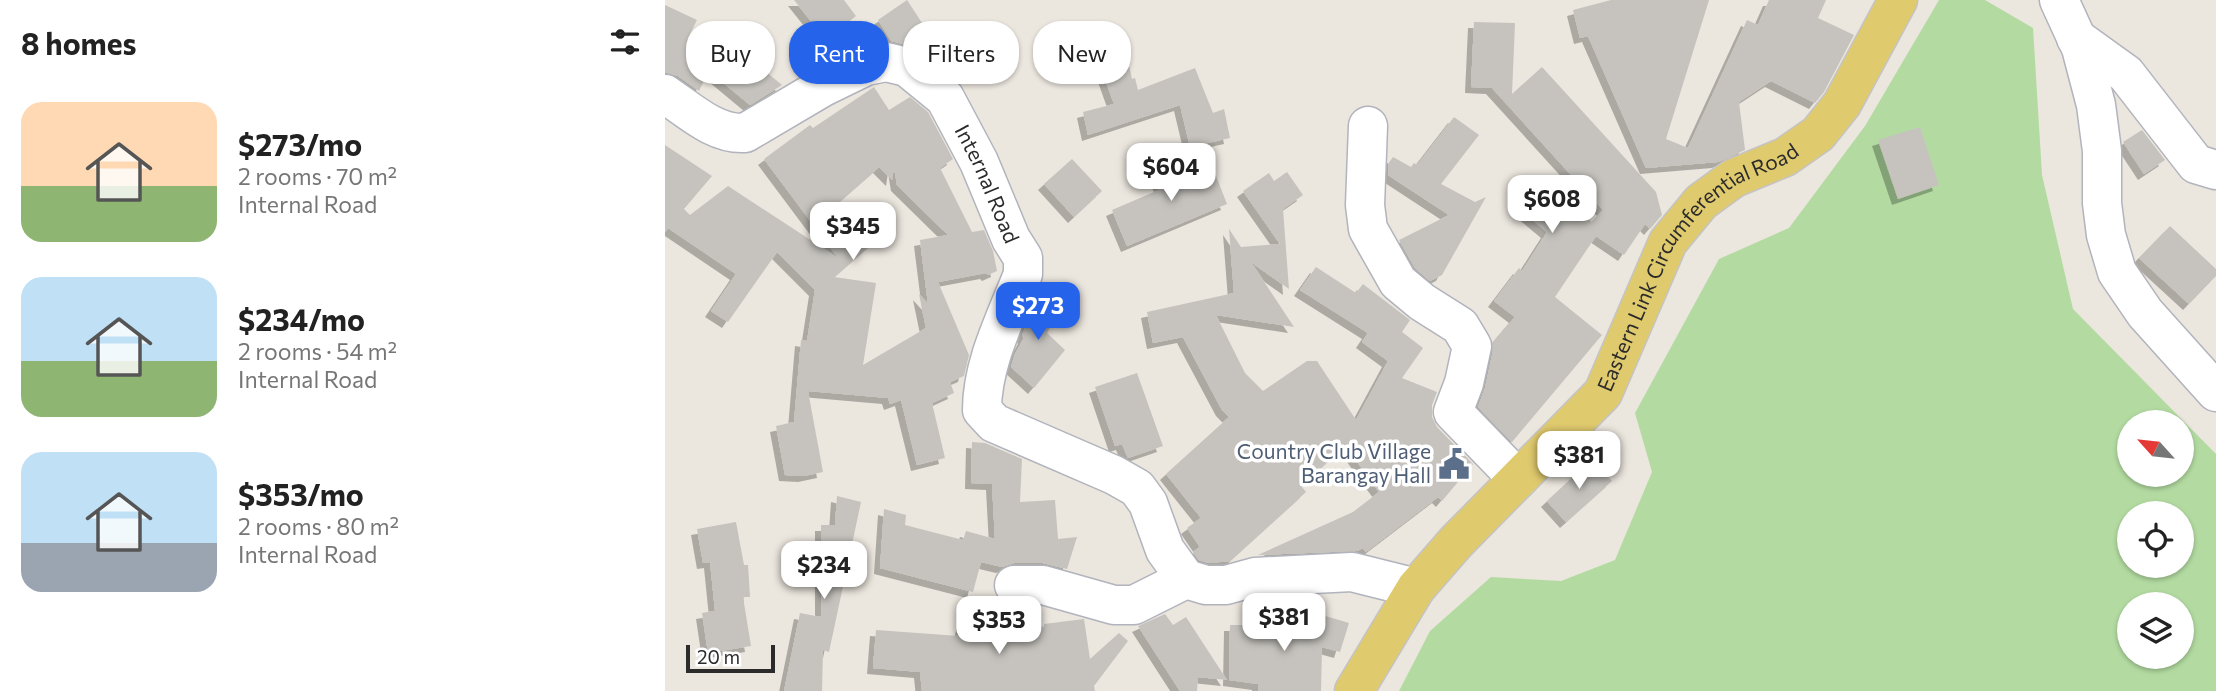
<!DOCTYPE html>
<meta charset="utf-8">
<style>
body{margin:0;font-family:Commissioner,sans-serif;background:#f6f6f6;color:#222;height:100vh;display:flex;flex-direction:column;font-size:26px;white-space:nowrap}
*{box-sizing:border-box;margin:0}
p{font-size:23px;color:#767676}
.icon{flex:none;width:38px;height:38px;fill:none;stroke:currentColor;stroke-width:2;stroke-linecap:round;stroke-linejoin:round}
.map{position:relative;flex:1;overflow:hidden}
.drawer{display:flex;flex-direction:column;background:#fff;width:665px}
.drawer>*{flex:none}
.top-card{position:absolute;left:21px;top:21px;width:665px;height:63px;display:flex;gap:14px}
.needle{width:46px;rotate:297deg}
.controls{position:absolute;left:1452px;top:410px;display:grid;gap:14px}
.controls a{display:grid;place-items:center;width:77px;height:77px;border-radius:50%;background:#fff;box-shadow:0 2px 5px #0004;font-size:35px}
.scale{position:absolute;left:21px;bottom:18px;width:89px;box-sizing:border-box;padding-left:7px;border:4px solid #2b2b2b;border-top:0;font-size:19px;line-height:24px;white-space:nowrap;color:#2b2b2b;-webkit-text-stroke:5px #fff;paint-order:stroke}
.price{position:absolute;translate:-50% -60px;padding:0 16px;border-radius:14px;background:#fff;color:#222;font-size:23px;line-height:46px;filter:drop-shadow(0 2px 4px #0008)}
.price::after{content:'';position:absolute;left:50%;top:42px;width:21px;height:16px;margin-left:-10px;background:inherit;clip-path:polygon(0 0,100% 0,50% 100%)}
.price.on{background:#2563eb;color:#fff}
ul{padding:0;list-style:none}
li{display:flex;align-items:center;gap:21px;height:175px;padding:0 21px}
li span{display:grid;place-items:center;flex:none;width:196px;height:140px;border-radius:21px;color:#555}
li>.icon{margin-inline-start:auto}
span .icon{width:84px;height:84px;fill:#fffc;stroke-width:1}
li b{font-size:30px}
h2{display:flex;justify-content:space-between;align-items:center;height:84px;padding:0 21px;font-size:30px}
.pill{padding:0 24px;border-radius:28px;background:#fff;box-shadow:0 2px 5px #0004;font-size:24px;line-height:63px}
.pill.on{background:#2563eb;color:#fff}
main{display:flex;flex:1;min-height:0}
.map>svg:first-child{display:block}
</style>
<main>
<section class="drawer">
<h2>8 homes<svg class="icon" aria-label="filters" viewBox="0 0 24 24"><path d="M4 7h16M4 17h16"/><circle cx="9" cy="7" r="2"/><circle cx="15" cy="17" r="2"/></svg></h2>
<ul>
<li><span style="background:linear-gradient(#ffd9b3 60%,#8fb573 0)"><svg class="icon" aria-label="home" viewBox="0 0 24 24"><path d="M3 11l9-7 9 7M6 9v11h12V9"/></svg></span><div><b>$273/mo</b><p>2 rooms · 70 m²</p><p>Internal Road</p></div></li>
<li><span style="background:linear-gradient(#bfe0f5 60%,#8fb573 0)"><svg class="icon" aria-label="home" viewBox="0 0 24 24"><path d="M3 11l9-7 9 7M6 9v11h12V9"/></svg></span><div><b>$234/mo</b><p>2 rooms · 54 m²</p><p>Internal Road</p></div></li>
<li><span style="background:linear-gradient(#bfe0f5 65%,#9aa5b1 0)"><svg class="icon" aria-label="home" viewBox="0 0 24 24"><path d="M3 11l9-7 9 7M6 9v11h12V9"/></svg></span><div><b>$353/mo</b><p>2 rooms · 80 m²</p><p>Internal Road</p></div></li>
</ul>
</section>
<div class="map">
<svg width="1551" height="691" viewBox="0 0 1551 691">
<defs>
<filter id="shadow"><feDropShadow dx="-6" dy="6" stdDeviation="0" flood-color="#0004"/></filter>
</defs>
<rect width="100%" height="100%" fill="#ebe6de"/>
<path fill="#b3dba1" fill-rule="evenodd" d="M1274,0H1320L1368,28L1377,175L1408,309L1551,454V691H734L765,631L826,577L896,581L950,560L987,472L970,413L1054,259L1124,228L1200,126ZM1465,422H1517V474H1465ZM1465,513H1517V565H1465ZM1465,604H1517V656H1465Z"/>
<g fill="#c6c3be" fill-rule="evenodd" filter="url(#shadow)">
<path d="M129,0H179L191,16L161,40Z"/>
<path d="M242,0L263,32L243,45L226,41L213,20Z"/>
<path d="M946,0H1044L1001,139L1023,148L1082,20L1093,25L1104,0H1161L1153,18L1189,35L1159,92L1150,103L1106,81L1074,102L1080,150L1053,162L981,168L923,36L915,38L908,10Z"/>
<path d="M0,5L32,20L23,38L83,67L88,61L117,85L85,105L44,71L34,91L13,76L0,72Z"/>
<path d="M809,22L850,23L847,94L877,67L991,192L997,215L985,229L980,224L959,255L931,236L890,297L937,335L847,442L813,407L820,388L828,351L827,344L850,317L829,301L854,268L857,271L882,232L852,207L874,182L927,222L938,210L827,88L806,87Z"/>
<path d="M457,32L467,79L470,78L473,90L530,68L548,113L559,109L565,138L525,147L515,105L423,135L418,112L449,104L440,79L433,37Z"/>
<path d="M209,87L224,110L245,97L263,112L288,159L275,168L307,232L319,230L328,251L332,271L323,275L321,273L273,282L304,355L299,376L285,382L289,393L267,403L280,458L252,465L236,400L225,404L223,398L143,391L158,472L139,476L120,475L111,426L129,422L136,340L142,341L150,290L112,252L63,322L46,311L71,274L3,228L0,232V145L47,176L19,209L25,215L63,186L173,258L99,159L145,125L148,128ZM214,167L227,180L229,167L232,185L283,235L255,240L263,304L254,294L261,328L198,365L211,283L169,277L209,242L174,202Z"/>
<path d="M789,117L814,135L776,184L810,202L821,197L777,275L765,281L750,268L734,240L784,215L723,175V164L728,157L746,167L749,163L752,165Z"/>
<path d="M1255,127L1274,185L1233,199L1213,140Z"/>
<path d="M1477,130L1500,160L1479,174L1458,142Z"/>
<path d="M544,158L562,204L462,246L447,210L496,189L492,179Z"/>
<path d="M407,159L437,191L409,217L379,184Z"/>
<path d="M622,172L638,195L618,209L624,289L586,262L629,327L551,315L580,373L598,391L642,361H652L691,420L723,361L697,342L703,333L635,290L651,267L691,293L698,284L745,320L737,332L758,348L737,378L772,392L767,405V417L772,427L808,464L777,501L773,497L701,552L698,548L692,551L593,555L688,512L714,492L680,445L637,487L641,492L565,561L544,563L534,560L528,552L535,547L522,528L536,518L501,474L564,417L557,410L518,337L488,343L482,312L569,293L564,229L576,247L615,244L578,191L604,173L609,181Z"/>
<path d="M1505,226L1551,269V276L1524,304L1474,258Z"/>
<path d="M376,291L397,304L382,333L400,350L369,388L346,367L350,354L359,338L357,335Z"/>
<path d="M472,373L498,446L463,458L457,444L450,446L430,387Z"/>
<path d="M307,442L320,443L357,459L355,502L390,500L393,539L412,537L402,569L378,563H349L337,567L316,562L308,592L215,568L219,509L241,515L240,525L298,540L301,531L330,539L327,484L306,483Z"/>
<path d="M927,459L947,481L901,522L882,501Z"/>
<path d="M172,496L196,502L164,652L158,650L157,691H119L135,613L156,617V525H170Z"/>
<path d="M71,522L79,565H83L85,597H78L86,646L43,653L37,613L50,611L45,562L38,563L32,529Z"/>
<path d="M303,604L379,627V624L419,619L425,659L454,633L463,641L429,686L430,691H257L255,672L208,668L211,630L294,636Z"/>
<path d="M637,609L684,623L675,652L657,647L656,691H593V684L564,680L565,625H633Z"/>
<path d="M500,614L508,625L521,617L562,680L533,677L532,691H515L473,626Z"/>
</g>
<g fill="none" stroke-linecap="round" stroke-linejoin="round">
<defs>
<g id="minor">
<path d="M1394,0L1416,48L1431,105L1437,151V203L1441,235L1452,272L1480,313L1551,392"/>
<path d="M1411,38L1461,74L1531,164L1551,170"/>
<path id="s1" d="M0,94C24,110 50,135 80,133L158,87L201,66L221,62L242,67L280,98L314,162L346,239L358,258V274C341,318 317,363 317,410L329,423L449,475L472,488L483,503L500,550L521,579L541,585H561L590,577L687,572L751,588"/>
<path d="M703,126L700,205L703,229L733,282L757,302L795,326L807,346L799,383L788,412L853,479"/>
<path d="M349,585H378L449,605H469L521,579"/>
</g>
<g id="major">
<path id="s2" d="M689,691L751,588L791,542L938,393L1003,242L1036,202L1069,178L1120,157L1153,134L1177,104L1233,0"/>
</g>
</defs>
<use href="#minor" stroke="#b2b4bd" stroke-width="41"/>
<use href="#major" stroke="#c4c4c4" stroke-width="41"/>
<use href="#minor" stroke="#fff" stroke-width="38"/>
<use href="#major" stroke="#e0ca6e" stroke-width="38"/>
</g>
<defs>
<symbol id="civic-bare" viewBox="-9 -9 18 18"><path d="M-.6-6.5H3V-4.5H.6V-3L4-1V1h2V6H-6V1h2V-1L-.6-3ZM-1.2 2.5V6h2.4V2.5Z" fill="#5c6f8a" stroke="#fff" stroke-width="2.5" paint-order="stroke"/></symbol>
</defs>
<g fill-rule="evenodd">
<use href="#civic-bare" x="767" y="442" width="44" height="44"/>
</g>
<g text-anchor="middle" stroke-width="7" stroke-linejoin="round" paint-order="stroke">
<g font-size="21" fill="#2b2b2b" stroke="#fff">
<text dy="7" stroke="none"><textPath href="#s1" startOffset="416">Internal Road</textPath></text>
<text dy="7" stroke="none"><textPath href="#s2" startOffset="555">Eastern Link Circumferential Road</textPath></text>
</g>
<g font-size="21" fill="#4e5e75" stroke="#fff" text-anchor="end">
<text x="766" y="459">Country Club Village<tspan x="766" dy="24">Barangay Hall</tspan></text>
</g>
</g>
</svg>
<div class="controls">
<a><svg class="needle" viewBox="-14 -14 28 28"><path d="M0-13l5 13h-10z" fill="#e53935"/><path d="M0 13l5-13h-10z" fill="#767676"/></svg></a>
<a><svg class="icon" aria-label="locate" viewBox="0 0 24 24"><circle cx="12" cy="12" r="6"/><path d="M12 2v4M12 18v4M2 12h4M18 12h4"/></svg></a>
<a><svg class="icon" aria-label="layers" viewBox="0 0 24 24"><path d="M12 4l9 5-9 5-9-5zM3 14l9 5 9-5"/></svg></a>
</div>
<div class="scale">20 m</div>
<b class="price" style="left:506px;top:203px">$604</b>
<b class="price" style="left:887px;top:235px">$608</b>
<b class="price" style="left:188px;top:262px">$345</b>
<b class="price on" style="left:373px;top:342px">$273</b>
<b class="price" style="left:914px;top:491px">$381</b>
<b class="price" style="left:159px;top:601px">$234</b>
<b class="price" style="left:619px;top:653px">$381</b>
<b class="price" style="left:334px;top:656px">$353</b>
<div class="top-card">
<a class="pill">Buy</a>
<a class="pill on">Rent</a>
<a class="pill">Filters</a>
<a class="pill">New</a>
</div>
</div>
</main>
